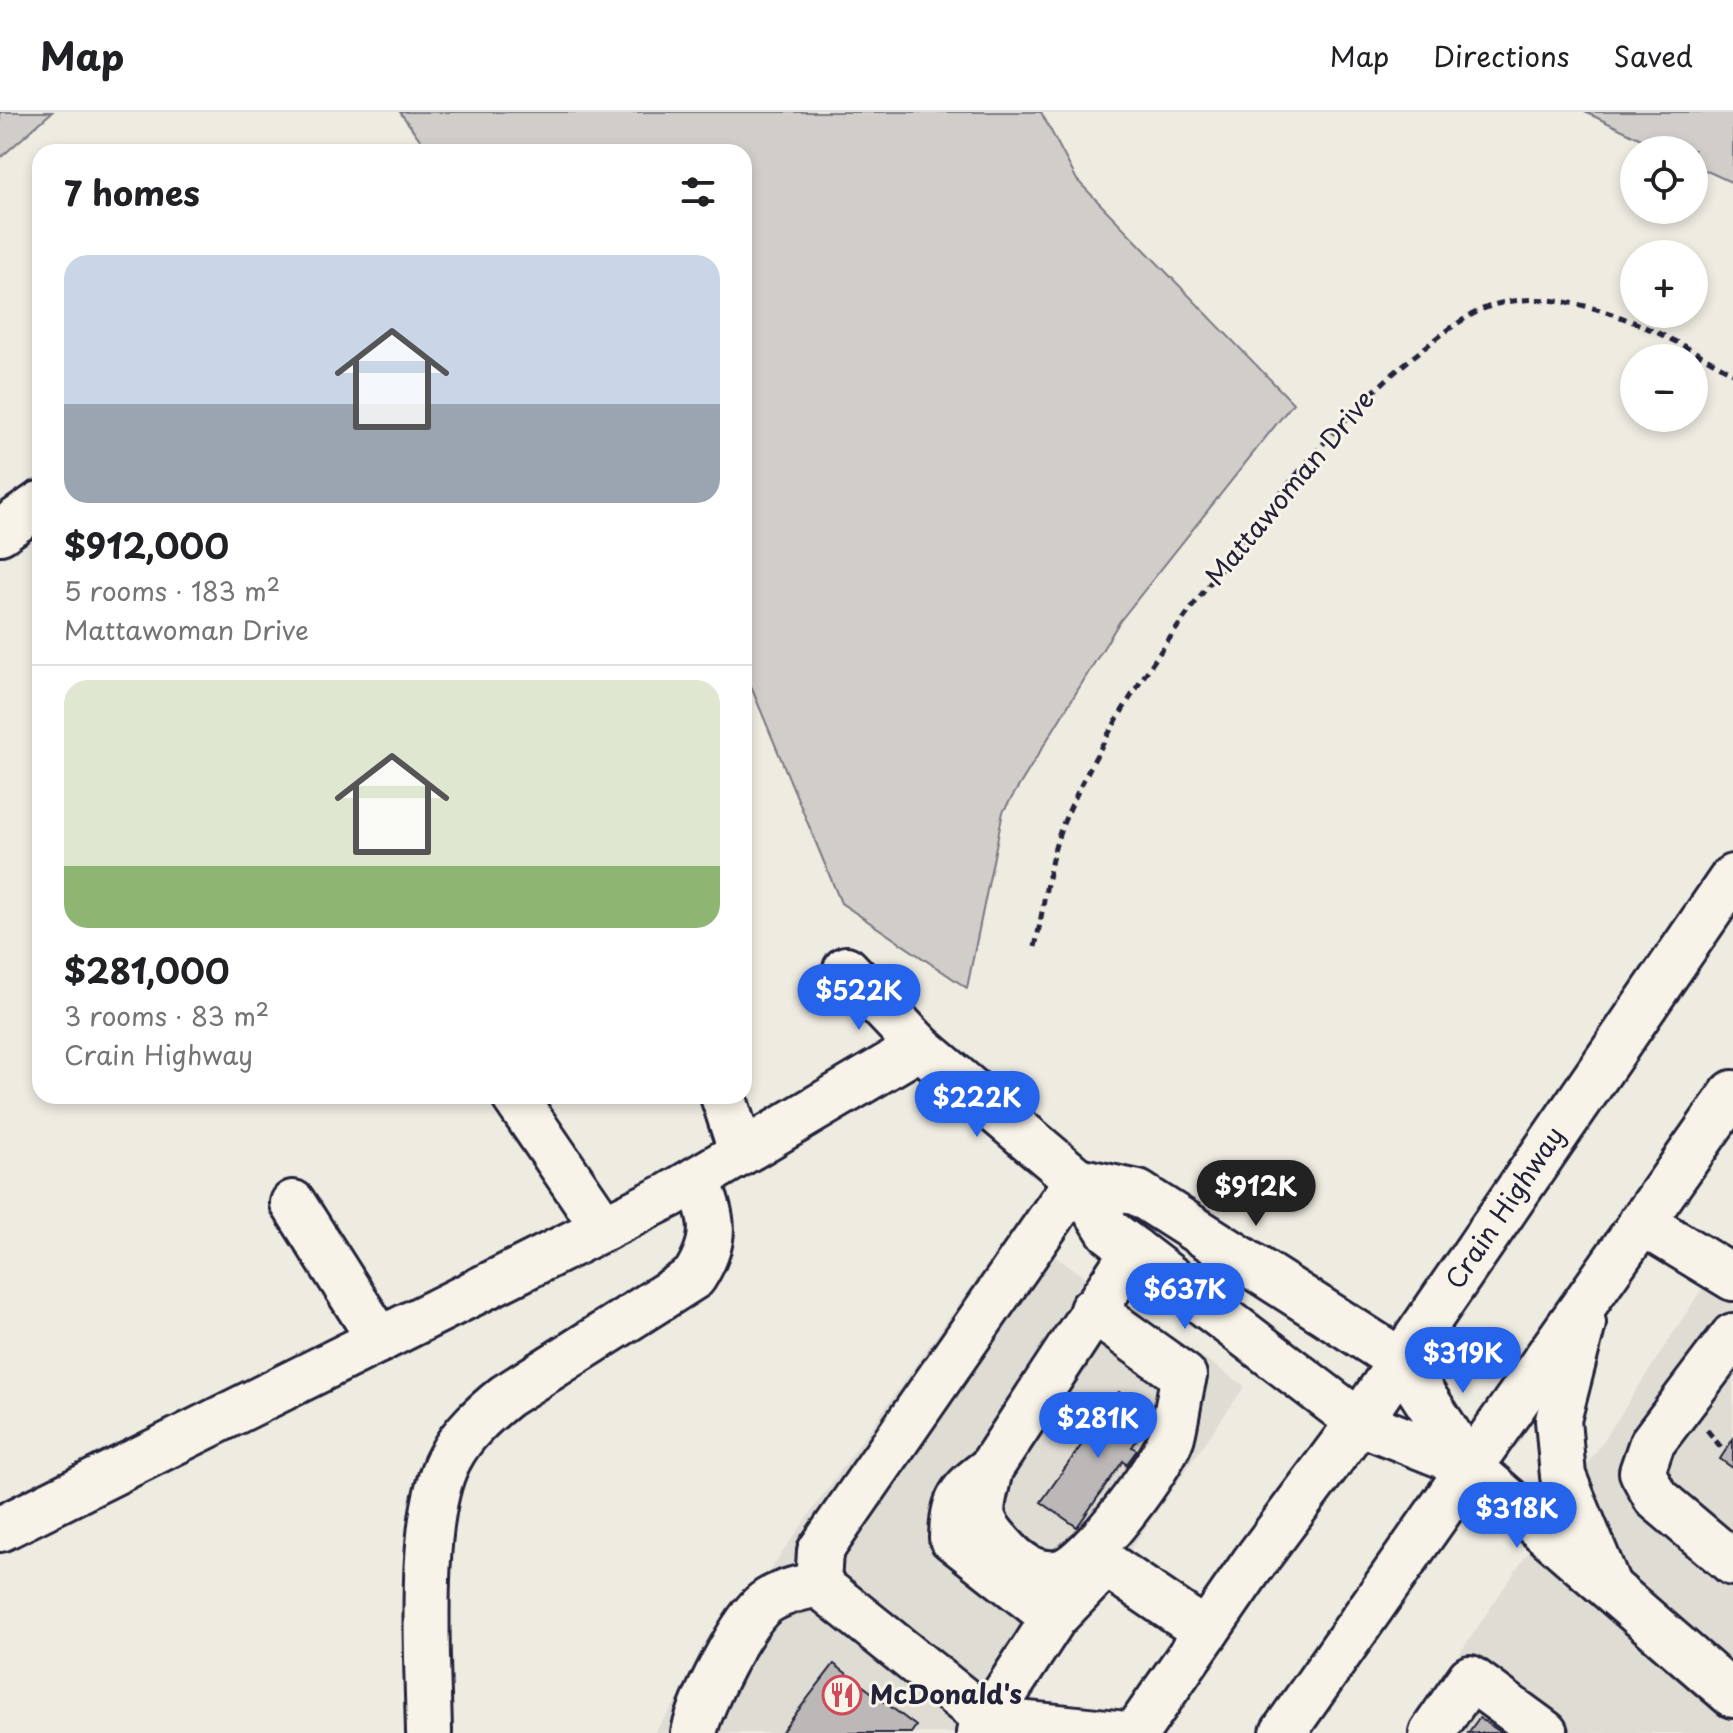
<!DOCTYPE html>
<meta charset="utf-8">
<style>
body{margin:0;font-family:"Playpen Sans",sans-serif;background:#f2f2f2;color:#202124;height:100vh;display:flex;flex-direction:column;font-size:30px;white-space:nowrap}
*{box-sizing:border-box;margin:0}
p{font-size:26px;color:#757577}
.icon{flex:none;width:44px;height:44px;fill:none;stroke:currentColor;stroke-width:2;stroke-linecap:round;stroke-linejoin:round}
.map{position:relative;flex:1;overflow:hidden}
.details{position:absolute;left:32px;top:32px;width:720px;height:960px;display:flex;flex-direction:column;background:#fff;border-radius:24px;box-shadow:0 4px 12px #0003}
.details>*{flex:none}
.tools{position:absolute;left:1620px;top:24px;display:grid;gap:16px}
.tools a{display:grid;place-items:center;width:88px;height:88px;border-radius:50%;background:#fff;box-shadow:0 4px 12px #0003;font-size:40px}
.price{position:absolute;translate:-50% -68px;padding:0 18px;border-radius:28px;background:#2563eb;color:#fff;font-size:26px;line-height:52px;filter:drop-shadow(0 2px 4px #0008)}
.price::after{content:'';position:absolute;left:50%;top:48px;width:24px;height:18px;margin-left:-12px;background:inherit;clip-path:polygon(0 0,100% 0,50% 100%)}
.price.current{background:#222;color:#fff}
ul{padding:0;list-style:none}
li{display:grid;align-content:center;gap:16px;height:424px;padding:0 32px}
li+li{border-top:2px solid #e0e0e0}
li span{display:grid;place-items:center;height:248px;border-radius:24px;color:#555}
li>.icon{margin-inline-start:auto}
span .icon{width:144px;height:144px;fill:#fffc;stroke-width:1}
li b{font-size:34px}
h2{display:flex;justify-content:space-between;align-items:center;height:96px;padding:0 32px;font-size:34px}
header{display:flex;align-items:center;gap:48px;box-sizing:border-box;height:112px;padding:0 40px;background:#fff;border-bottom:2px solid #e0e0e0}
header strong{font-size:38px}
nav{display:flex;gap:44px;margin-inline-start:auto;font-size:28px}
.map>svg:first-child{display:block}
</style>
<header>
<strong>Map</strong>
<nav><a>Map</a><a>Directions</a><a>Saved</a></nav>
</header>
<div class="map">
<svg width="1733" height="1621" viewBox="0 0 1733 1621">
<rect width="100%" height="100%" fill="#eeebe1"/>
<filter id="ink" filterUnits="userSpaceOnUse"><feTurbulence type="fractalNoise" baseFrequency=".0125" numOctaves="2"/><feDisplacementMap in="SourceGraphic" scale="16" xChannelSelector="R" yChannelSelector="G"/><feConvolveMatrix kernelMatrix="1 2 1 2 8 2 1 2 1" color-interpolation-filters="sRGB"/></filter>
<g filter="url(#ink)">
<g fill="#dfdcd4">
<path d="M1013,1116L1245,1274L1001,1621H654Z"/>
<path d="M1733,1129V1621H1406L1606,1325Z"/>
</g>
<g fill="#d1cdc9" stroke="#7a7882" stroke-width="2">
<path d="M0,0H52L0,46Z"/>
<path d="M400,0H1041L1077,68L1293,291L1120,509L1003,700L967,876L841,791L744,558V40H429Z"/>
<path d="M1585,0H1733V71L1694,53V38H1664Z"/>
</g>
<g fill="#bbb8b7" stroke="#22223b" stroke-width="2">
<path d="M1119,1280L1154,1304L1132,1335L1137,1338L1126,1353L1123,1349L1077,1415L1041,1390Z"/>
<path d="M1733,1327V1356L1720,1347Z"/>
<path d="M834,1552L916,1614L911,1621H781Z"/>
<path d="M1479,1606L1502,1621H1468Z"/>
</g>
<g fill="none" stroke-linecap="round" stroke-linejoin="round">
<defs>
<g id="minor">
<path d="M0,420L40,392"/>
<path d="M846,857L920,935L1077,1068L1109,1119L1359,1310L1469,1354L1733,1583"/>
<path d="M514,984L604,1116"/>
<path d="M723,984L741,1039"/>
<path d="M1077,1068L1138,1081L1401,1249L1469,1354"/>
<path d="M293,1091L380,1228"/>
<path d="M1641,1110L1733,1166"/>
<path d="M1733,1224L1652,1331L1642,1360L1656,1386L1733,1451"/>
<path d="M990,1357C981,1402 973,1403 1007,1439C1021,1454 1040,1465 1061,1460C1090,1452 1163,1353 1172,1324C1177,1304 1179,1283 1184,1264L1092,1198"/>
<path d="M0,1417L670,1083L920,935"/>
<path d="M818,1472L820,1439L1077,1068"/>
<path d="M1054,1506L952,1426C953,1387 960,1379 990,1357L1134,1138"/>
<path d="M429,1621C428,1551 417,1406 449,1347C462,1321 485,1301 506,1284L694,1165C718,1127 714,1107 697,1067"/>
<path d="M694,1621C700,1592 742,1508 765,1491C780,1480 801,1476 818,1472L988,1608L1117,1621"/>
<path d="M979,1621L1054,1506L1106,1452L1206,1520"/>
<path d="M1432,1621L1470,1566L1545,1621"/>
</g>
<g id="highway">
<path d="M1583,1211L1558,1308L1563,1364L1608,1473"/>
<path d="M1136,1621L1253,1452L1359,1310L1733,765"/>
<path d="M1283,1621L1733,981"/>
</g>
</defs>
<use href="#minor" stroke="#22223b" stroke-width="50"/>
<use href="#highway" stroke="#22223b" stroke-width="50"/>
<g stroke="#22223b" stroke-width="5" stroke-dasharray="8 6" stroke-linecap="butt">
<path d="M1035,835C1045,793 1048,744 1066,705C1113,600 1181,506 1253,416C1305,351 1356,289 1423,237C1445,220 1473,197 1501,191C1581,174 1665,223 1733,261"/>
<path d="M1707,1318L1724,1339"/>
</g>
<use href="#minor" stroke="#f7f3e8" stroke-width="44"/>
<use href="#highway" stroke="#f7f3e8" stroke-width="44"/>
</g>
</g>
<defs>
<symbol id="restaurant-ring" viewBox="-11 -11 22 22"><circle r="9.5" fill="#f7f3e8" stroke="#d1495b" stroke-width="1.5"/><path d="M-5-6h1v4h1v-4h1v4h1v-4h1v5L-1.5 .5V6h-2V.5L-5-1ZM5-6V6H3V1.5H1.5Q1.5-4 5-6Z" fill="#d1495b"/></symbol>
</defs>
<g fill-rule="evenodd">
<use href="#restaurant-ring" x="820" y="1561" width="44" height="44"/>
</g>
<g text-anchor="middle" stroke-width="6" stroke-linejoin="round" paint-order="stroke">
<g font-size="26" fill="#22223b" stroke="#f7f3e8">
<text transform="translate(1290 376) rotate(-50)" y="9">Mattawoman Drive</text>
<text transform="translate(1505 1096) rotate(-56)" y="9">Crain Highway</text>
</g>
<g font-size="26" font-weight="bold" fill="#22223b" stroke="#f7f3e8" text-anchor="start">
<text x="870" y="1592">McDonald's</text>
</g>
</g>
</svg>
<div class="tools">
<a><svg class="icon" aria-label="locate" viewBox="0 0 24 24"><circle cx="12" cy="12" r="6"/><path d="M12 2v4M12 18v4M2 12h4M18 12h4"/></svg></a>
<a>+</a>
<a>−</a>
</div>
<b class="price" style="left:859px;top:920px">$522K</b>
<b class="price" style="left:977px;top:1027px">$222K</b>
<b class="price current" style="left:1256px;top:1116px">$912K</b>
<b class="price" style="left:1185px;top:1219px">$637K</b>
<b class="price" style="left:1463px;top:1283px">$319K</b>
<b class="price" style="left:1098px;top:1348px">$281K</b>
<b class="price" style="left:1517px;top:1438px">$318K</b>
<section class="details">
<h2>7 homes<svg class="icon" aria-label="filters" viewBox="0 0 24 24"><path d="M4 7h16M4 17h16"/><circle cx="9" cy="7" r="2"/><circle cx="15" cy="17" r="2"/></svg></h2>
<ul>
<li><span style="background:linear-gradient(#c9d6e8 60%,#9aa5b1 0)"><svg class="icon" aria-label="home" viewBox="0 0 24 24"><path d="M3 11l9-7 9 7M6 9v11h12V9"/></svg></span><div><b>$912,000</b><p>5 rooms · 183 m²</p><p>Mattawoman Drive</p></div></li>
<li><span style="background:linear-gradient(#dfe7d0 75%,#8fb573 0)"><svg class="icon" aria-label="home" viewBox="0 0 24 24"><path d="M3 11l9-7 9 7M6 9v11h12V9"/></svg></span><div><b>$281,000</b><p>3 rooms · 83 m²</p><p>Crain Highway</p></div></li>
</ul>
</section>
</div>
